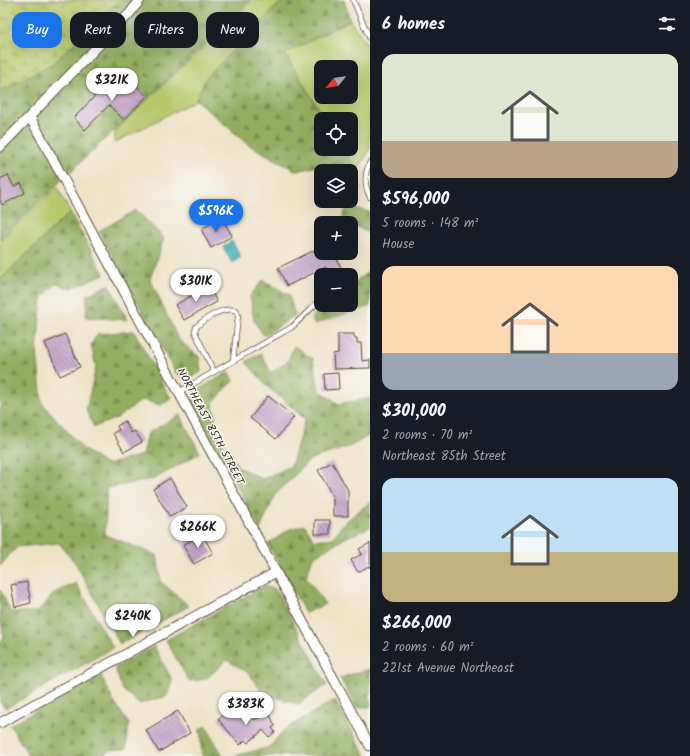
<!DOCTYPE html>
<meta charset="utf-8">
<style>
body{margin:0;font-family:Kalam,sans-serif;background:#20242c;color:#f1f3f6;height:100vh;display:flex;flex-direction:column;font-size:15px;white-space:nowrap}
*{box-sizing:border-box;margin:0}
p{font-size:13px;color:#9ea1a6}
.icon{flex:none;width:22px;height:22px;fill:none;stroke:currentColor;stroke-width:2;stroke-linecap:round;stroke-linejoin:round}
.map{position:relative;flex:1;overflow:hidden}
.sheet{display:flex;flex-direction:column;background:#171b24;width:320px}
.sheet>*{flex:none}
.hud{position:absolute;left:12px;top:12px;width:298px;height:36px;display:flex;gap:8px}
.needle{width:26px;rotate:240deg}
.tools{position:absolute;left:314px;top:60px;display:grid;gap:8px}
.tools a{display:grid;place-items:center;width:44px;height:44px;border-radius:8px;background:#171b24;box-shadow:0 4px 16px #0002;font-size:20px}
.price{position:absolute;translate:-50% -34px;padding:0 9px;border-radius:14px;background:#fff;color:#222;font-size:13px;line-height:26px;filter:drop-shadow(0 1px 2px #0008)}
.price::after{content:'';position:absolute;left:50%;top:24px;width:12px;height:9px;margin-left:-6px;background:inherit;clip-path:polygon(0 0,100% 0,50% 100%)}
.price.current{background:#1a73e8;color:#fff}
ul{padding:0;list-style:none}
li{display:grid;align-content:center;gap:8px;height:212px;padding:0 12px}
li span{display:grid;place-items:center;height:124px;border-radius:12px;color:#555}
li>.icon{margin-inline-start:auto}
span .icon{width:72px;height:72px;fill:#fffc;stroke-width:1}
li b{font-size:17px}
h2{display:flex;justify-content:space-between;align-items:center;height:48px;padding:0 12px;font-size:17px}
.tag{padding:0 14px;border-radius:12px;background:#171b24;box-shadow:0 4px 16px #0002;font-size:14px;line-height:36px}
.tag.current{background:#1a73e8;color:#fff}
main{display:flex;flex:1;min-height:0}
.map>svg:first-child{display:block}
</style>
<main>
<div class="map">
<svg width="370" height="756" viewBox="0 0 370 756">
<defs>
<pattern id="forest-firs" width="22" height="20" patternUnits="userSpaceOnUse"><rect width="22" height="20" fill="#92ad60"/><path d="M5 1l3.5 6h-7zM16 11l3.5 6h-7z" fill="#788d4f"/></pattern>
<pattern id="wetland-marsh" width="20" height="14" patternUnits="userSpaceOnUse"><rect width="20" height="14" fill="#b8c96c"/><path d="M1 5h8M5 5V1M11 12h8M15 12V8" fill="none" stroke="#97a358"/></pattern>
<pattern id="water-ripples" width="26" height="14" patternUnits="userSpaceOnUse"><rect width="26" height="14" fill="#43b0c1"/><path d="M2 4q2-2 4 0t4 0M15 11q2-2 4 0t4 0" fill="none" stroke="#398f9c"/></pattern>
<pattern id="building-back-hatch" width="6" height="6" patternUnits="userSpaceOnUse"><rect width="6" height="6" fill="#c6a5ca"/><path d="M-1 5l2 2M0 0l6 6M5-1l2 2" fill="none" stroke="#a287a3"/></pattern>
</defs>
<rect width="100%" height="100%" fill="#f6f6f2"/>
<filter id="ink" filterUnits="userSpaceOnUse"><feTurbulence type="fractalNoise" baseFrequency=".025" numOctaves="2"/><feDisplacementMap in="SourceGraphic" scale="8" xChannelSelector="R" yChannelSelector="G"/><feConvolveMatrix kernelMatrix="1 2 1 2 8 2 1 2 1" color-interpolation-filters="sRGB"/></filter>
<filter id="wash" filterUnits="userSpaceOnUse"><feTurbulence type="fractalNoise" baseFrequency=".012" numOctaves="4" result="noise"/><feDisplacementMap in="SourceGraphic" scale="16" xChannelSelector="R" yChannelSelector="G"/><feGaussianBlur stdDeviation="0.9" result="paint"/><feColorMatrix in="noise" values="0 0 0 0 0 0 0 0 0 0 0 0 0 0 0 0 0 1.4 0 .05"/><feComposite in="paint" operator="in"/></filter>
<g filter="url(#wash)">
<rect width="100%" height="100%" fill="#ede3c7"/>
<g fill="#b8c96c" stroke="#7a7a45" fill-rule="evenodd">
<path d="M253,0H283L206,78L196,100L114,143L115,131Z"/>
<path d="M350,20L370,49V149L357,171L344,149H351V119H325L285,54ZM321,67H351V97H321Z"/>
<path d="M57,187L70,212L0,280V241Z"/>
</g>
<g fill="url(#forest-firs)" stroke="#666c3f">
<path d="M0,0H251L0,239Z"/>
<path d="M283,0H344L350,20L285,54L325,119H321V149H344L357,171L360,190L351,184V171H333L323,165L297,171L249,145L196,100L206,78Z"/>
<path d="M347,207L370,212V234L342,219Z"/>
<path d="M136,210L164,238L150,279L178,339L199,357L201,372L188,379L176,374L99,231Z"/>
<path d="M70,212L104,274L70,289L57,283L42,298L37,350L42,403L83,449L106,465L143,455L148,433L180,415L200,453L154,479L107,488L105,535L157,555L161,582L189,606L120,644L76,564L59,543L17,547L0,566V280Z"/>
<path d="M370,271V306L314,324L312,317L326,305H351V284Z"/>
<path d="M263,280L289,295L295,315L264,336L254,321L250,296Z"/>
<path d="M109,285L128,320L86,317L87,295Z"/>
<path d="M134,331L171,399L161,405L142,400L117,418L94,427L86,410L96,367L91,345L97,334Z"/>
<path d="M294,346L313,359L319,390L339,404L370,398V435L351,446L311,459L276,494L260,529L192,402L196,391L229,372L233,381L213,403L217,434L238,467L263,479L291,466L305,419L270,389L246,362L261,353L271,373L288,361Z"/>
<path d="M370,502V527L347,537L313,557L306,577L325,604L305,613L268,544L290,529L305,525L314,540L333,538L344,523Z"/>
<path d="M76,583L113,648L6,708L0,703V643L4,637L0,618V590L11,612H38L54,593Z"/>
<path d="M264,586L275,589L327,685L298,704L263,694L249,673L227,660L206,679L189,681L166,640Z"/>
<path d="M154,646L172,680L167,696L139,704L122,689L115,668Z"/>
<path d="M370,669V707H356L340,678Z"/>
<path d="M101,675L113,701L129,724L126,749L109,750L102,756H29L10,725Z"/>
<path d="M335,700L366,756H234L270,747L284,730Z"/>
<path d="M206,726L223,756H202L200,729Z"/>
</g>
<path fill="url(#wetland-marsh)" stroke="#7a7a45" d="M0,0H126L112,7L53,63L0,91Z"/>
<path fill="url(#water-ripples)" stroke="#3f6d70" d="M232,241L241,257L232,263L223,247Z"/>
<g id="blocks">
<g fill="url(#building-back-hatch)">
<path d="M127,77L147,96L124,120L109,105L85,130L74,118L109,81L116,88Z"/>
<path d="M8,175L14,187L21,183L25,193L2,205L0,200V179Z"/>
<path d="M222,218L232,236L211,248L201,229Z"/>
<path d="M321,247V253H334L341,268L329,274L326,267L287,286L278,268Z"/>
<path d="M209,286L217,302L184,320L175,305Z"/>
<path d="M65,334L80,367L60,376L45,343Z"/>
<path d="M338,334H354V338H357V343H361L362,361L370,360V368L334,369L333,354L338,353Z"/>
<path d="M338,373L339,389L325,390L324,374Z"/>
<path d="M268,396L294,417L276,439L250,418Z"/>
<path d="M125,421L131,433L135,431L142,442L124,452L113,433L119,430L117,426Z"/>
<path d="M332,462L348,490V516H333V497L318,470Z"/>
<path d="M170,478L187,507L170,517L153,489Z"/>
<rect x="315" y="520" width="15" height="14"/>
<path d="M202,534L213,553L194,564L183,545Z"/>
<path d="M370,543V568L369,566L358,572L351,560L362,554L359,549Z"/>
<path d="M27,582L31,603L15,607L11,585Z"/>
<path d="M236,709L242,715L246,710L254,720L269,713L275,726L272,728L275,732L269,737L263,730L248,743L245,740L240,745L218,719L228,710L231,713Z"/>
<path d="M178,711L190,733L159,752L146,730Z"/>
</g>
</g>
</g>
<g filter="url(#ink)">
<use href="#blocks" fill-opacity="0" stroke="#564637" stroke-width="1"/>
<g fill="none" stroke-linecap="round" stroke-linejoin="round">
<defs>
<g id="lane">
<path d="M353,0L370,39"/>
<path d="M370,162C364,174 364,185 370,197"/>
<path d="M214,372L195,332L196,327C206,318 225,305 237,311L238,316L233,361"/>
<path d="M179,392L292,327L321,299"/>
</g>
<g id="street">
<path d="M30,117L370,746"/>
<path d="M0,147L130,13L140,0"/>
<path d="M0,723L276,572"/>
</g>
</defs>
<use href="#lane" stroke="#564637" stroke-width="6"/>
<use href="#street" stroke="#564637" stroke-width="11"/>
<use href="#lane" stroke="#fff" stroke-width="4.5"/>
<use href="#street" stroke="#fff" stroke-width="9"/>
</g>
</g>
<g text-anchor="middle" stroke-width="3" stroke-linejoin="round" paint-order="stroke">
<g font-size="11" fill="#3b2a1e" stroke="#f6f6f2">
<text transform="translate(211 426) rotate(62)" y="4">NORTHEAST 85TH STREET</text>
</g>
</g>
</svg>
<div class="tools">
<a><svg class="needle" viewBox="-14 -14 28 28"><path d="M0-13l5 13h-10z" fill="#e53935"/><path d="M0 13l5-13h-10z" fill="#9ea1a6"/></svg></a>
<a><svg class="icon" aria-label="locate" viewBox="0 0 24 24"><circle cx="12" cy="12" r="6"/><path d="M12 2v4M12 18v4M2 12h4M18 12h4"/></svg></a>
<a><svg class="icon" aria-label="layers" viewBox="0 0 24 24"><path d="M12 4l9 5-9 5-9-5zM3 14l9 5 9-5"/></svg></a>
<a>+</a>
<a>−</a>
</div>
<b class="price" style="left:112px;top:102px">$321K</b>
<b class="price current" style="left:216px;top:233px">$596K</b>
<b class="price" style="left:196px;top:303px">$301K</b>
<b class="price" style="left:198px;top:549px">$266K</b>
<b class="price" style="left:133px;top:638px">$240K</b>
<b class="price" style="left:246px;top:726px">$383K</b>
<div class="hud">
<a class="tag current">Buy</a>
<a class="tag">Rent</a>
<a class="tag">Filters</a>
<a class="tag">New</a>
</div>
</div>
<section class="sheet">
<h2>6 homes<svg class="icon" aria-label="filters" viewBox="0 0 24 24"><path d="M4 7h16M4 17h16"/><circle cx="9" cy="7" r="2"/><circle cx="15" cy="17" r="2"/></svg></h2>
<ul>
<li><span style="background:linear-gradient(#dfe7d0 70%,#b9a48a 0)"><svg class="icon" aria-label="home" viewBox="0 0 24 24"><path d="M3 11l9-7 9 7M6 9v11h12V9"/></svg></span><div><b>$596,000</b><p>5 rooms · 148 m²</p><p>House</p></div></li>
<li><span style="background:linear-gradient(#ffd9b3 70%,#9aa5b1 0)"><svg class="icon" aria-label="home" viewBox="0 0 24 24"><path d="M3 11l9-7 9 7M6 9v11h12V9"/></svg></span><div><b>$301,000</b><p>2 rooms · 70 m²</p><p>Northeast 85th Street</p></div></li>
<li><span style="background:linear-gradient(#bfe0f5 60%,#c2b280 0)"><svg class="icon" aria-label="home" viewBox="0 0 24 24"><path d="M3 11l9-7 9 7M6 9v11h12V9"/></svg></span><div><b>$266,000</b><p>2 rooms · 60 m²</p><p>221st Avenue Northeast</p></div></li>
</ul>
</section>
</main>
